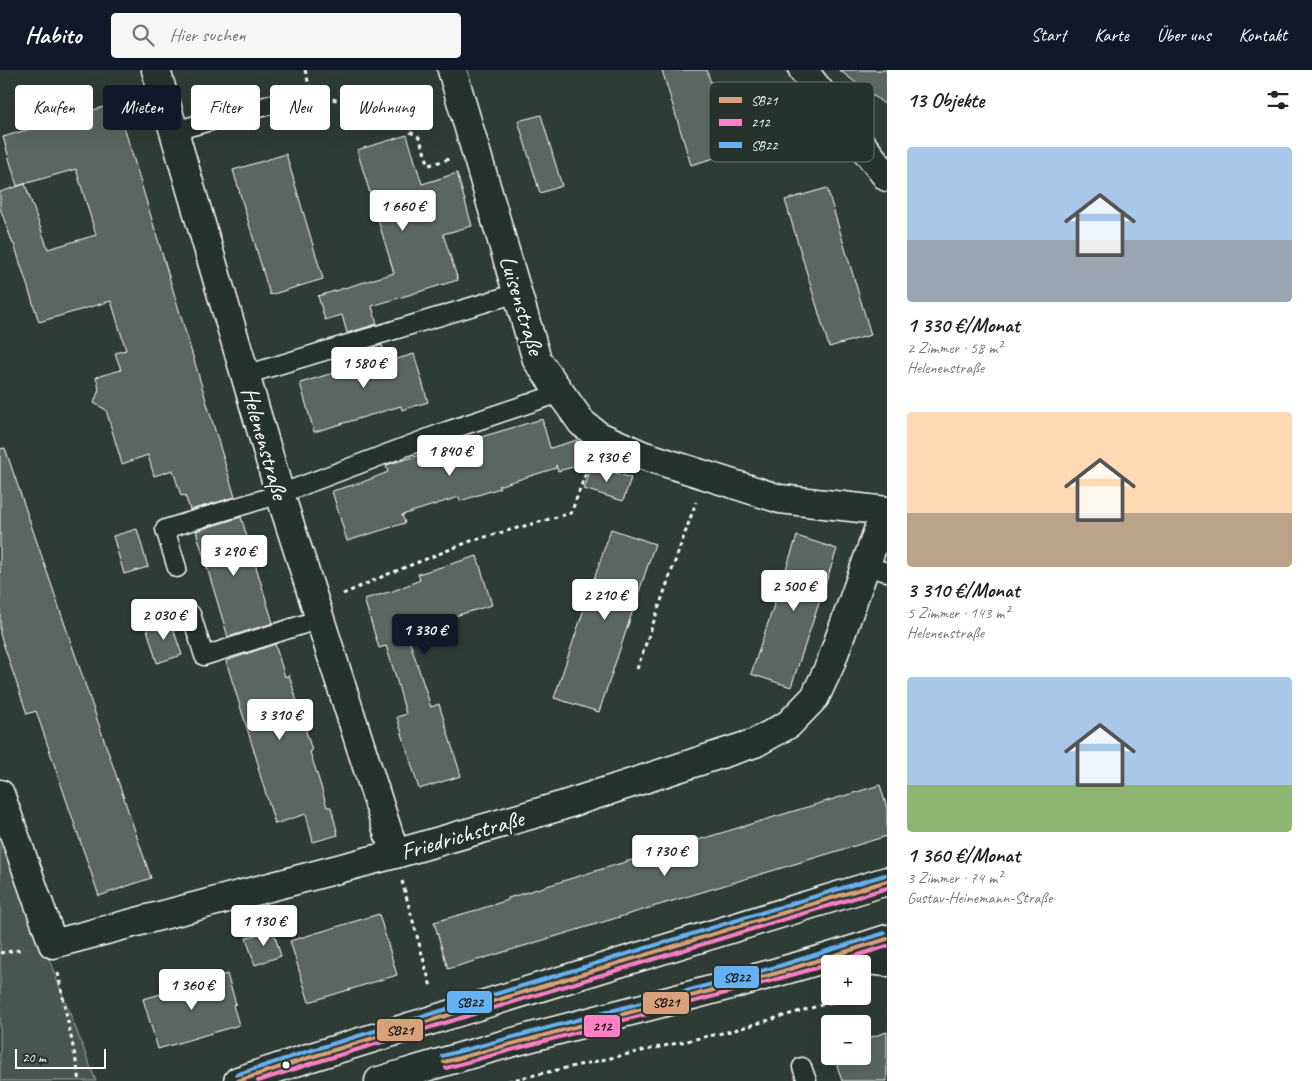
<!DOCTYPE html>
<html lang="de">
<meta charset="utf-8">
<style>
body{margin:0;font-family:Caveat,sans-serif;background:#f6f6f6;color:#222;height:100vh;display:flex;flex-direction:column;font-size:19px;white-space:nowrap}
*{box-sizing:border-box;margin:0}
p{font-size:16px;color:#767676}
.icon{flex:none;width:28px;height:28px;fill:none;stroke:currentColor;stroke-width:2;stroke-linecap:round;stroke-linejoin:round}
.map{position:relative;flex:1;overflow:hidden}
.side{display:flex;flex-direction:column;background:#fff;width:425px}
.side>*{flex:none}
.guide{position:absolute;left:15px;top:15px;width:475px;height:45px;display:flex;gap:10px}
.controls{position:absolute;left:821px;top:885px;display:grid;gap:10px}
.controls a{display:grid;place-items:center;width:50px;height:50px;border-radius:5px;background:#fff;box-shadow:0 5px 20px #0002;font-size:25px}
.scale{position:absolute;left:15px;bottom:12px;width:91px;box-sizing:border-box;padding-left:5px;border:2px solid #fff;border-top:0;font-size:14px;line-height:18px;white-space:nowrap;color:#fff;-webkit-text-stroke:4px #26332d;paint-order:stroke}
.price{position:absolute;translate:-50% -42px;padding:0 11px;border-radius:5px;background:#fff;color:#222;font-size:16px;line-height:32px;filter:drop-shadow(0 1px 2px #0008)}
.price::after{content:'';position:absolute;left:50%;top:30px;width:15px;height:11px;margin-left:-8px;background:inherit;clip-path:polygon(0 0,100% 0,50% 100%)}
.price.active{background:#111827;color:#fff}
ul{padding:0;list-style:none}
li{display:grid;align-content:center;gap:10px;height:265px;padding:0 20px}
li span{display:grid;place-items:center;height:155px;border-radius:5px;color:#555}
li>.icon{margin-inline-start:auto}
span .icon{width:90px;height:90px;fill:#fffc;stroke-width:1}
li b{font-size:21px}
h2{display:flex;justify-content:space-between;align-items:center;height:60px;padding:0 20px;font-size:21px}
.chip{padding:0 18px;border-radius:5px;background:#fff;box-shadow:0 5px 20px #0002;font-size:18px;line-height:45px}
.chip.active{background:#111827;color:#fff}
header{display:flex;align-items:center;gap:30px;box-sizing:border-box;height:70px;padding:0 25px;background:#111827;color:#fff}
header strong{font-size:24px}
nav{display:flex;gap:28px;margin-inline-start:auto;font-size:18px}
.search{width:350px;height:45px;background:#f6f6f6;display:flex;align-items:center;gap:12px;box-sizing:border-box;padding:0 18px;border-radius:5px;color:#767676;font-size:19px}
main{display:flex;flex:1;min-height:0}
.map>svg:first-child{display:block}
</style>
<header>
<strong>Habito</strong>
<div class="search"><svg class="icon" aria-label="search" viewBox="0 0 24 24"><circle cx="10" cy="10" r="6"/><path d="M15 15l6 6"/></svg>Hier suchen</div>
<nav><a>Start</a><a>Karte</a><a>Über uns</a><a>Kontakt</a></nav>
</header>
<main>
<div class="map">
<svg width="887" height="1011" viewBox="0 0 887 1011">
<rect width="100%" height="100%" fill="#2f3b35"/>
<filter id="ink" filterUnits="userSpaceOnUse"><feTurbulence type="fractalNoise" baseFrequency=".02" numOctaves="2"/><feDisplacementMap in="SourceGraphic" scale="10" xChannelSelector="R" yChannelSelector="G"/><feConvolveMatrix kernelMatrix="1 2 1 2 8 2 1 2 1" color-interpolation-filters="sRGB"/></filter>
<g filter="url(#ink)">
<path fill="#4a544f" stroke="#a4aaa7" d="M0,762L96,1011H0Z"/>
<g fill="#5b6661" stroke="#fff">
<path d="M662,0H707L731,83L691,95Z"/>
<path d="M839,0H887V36Z"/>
<path d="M117,33L235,427L190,440L185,425L181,426L173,400L154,406L148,385L122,394L106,340L94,333L99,319L96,307L121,300L115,283L126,280L111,231L39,252L14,174H13L0,138V122L25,114L48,179L96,165L76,99L17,116L3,67Z"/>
<path d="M541,45L562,116L540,123L518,51Z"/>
<path d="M407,65L422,114L457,103L472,156L443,164L458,210L372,236L377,254L347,263L342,245L325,250L318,226L394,203L357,80Z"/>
<path d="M286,84L323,209L270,225L233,100Z"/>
<path d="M827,118L871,265L829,277L785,130Z"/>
<path d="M382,275L387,292L414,284L428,332L402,340L401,336L314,362L300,313L356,296L352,284Z"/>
<path d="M542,349L550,378L577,370L584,394L558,401L556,395V398L498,416L500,418L460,431L459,427L402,445L405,453L347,471L332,421L363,412L388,402L386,395Z"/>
<path d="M5,378L151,808L99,826L36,641L27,644L0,564V379Z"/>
<path d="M592,395L631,408L623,431L584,419Z"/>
<path d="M241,447L273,553L228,567L196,461Z"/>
<path d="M137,459L148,497L124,504L113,466Z"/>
<path d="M611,459L655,474L599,642L554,628Z"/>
<path d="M797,466L837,479L791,617L751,604Z"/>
<path d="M477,486L492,535L435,552L438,561L409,569L431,637L439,634L461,706L419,719L397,647L406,644L395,604L386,576L379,578L364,529L393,521L420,510L418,504Z"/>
<path d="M170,549L182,585L157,593L146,556Z"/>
<path d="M275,574L285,607L289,605L312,681L310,682L319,710L327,737H331L338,765L313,772L306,744L275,754L258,698L259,697L226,591Z"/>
<path d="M880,715L887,738V766L448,899L434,852L480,839L508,830V828L592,802Z"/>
<path d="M379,844L397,905L309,932L290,871Z"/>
<path d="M273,860L281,886L255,895L246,868Z"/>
<path d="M227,904L236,934L233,935L239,955L158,979L143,929L168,922L182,907L186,917Z"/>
<path d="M887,962V1011H842L834,986H862V970Z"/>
</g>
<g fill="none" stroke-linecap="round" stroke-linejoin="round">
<defs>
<g id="service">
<path d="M174,61L284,31"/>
<path d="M245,305L517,223"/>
<path d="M865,496L887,502"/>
<path d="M177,498L165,459L280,424L447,361L560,323"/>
<path d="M191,544L204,586L320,549"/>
<path d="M802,997L807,1011"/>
</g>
<g id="minor">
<path d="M156,0L280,424L395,784"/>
<path d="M452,0L537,290L582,353L599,366L642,385L780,429L887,441"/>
<path d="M803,0L887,107"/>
<path d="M0,724L53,874L395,784L561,736L755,673L789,654L815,627L830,595L885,441"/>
</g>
<g id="secondary">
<path d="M845,888L887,892"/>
<path d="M238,1011L308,988L887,811"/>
<path d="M379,1011C423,998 466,985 510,973C636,938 763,910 887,869"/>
</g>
</defs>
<use href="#service" stroke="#fff" stroke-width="21"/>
<use href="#minor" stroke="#fff" stroke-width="31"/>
<use href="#secondary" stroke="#fff" stroke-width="31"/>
<g stroke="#fff" stroke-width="3" stroke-dasharray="4 4" stroke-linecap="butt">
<path d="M305,0L313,29"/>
<path d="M309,30C323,24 344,34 360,32C370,31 380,26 390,23L396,27L410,62L419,67L429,95L449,89"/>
<path d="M343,524L386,505L471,471L571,443L590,392"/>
<path d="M637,599L696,432"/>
<path d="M402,811L431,917"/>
<path d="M0,883L24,879"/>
<path d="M58,903L80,1011"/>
<path d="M508,1011L731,961L853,926"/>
</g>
<use href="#service" stroke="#26332d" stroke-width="18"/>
<use href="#minor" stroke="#26332d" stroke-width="28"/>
<use href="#secondary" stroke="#26332d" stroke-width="28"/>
<defs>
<g id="bus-1">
<path d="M444,992L777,903L887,869"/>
<path d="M238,1011L308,988L887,811"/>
</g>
<g id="bus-2">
<path d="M830,894L887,876"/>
<path d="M446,998C573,962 703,931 830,894"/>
<path d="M258,1011L310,994L887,818"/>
</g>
<g id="bus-3">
<path d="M442,986L776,897L885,863"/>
<path d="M236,1005L306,982L885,805"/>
</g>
</defs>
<use href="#bus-1" stroke="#26332d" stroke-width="8"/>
<use href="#bus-2" stroke="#26332d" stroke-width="8"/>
<use href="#bus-3" stroke="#26332d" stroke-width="8"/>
<use href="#bus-1" stroke="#d9a179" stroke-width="4"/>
<use href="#bus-2" stroke="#ff80c5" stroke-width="4"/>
<use href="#bus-3" stroke="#66b1f2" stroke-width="4"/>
</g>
</g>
<circle fill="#fff" stroke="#26332d" stroke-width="2" cx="286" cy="995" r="4.5"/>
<g text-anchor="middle" stroke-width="5" stroke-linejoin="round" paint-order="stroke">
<g font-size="24" fill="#fff" stroke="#26332d">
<text transform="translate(522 235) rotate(73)" y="8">Luisenstraße</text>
<text transform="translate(265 373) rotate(74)" y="8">Helenenstraße</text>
<text transform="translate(462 765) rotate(-16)" y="8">Friedrichstraße</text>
</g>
</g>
<rect x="709" y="12" width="165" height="80" rx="8" fill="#26332d" stroke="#67706c" stroke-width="1"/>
<rect x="719" y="27" width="23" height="6" fill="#d9a179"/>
<rect x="719" y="49" width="23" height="7" fill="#ff80c5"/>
<rect x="719" y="72" width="23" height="6" fill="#66b1f2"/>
<g font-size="14" fill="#fff">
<text x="751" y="35">SB21</text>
<text x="751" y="57">212</text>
<text x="751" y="80">SB22</text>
</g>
<g stroke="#26332d" stroke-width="2">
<rect x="713" y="895" width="47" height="24" rx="5" fill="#66b1f2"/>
<rect x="446" y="920" width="47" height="24" rx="5" fill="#66b1f2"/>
<rect x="642" y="921" width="48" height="24" rx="5" fill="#d9a179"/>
<rect x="583" y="944" width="38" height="24" rx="5" fill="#ff80c5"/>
<rect x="376" y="948" width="48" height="24" rx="5" fill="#d9a179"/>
</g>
<g font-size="14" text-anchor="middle" font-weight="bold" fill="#111">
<text x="737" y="912">SB22</text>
<text x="470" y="937">SB22</text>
<text x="666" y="937">SB21</text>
<text x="602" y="961">212</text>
<text x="400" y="965">SB21</text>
</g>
</svg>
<div class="controls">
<a>+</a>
<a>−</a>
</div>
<div class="scale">20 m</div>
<b class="price" style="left:403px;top:162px">1 660 €</b>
<b class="price" style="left:364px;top:319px">1 580 €</b>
<b class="price" style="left:450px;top:407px">1 840 €</b>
<b class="price" style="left:607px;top:413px">2 930 €</b>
<b class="price" style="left:234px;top:507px">3 290 €</b>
<b class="price" style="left:794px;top:542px">2 500 €</b>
<b class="price" style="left:605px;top:551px">2 210 €</b>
<b class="price" style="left:164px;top:571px">2 030 €</b>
<b class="price active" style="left:425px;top:586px">1 330 €</b>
<b class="price" style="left:280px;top:671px">3 310 €</b>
<b class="price" style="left:665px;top:807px">1 730 €</b>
<b class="price" style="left:264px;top:877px">1 130 €</b>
<b class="price" style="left:192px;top:941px">1 360 €</b>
<div class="guide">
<a class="chip">Kaufen</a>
<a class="chip active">Mieten</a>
<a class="chip">Filter</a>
<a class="chip">Neu</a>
<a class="chip">Wohnung</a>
</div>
</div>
<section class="side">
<h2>13 Objekte<svg class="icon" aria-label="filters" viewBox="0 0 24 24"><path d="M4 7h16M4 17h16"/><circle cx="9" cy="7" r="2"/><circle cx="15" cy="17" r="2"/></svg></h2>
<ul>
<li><span style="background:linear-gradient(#a9c7e8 60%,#9aa5b1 0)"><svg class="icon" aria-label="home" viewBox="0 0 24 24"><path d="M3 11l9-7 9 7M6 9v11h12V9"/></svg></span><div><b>1 330 €/Monat</b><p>2 Zimmer · 58 m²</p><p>Helenenstraße</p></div></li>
<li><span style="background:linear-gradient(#ffd9b3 65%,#b9a48a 0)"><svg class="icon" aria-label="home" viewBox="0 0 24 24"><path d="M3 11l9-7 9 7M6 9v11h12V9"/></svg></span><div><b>3 310 €/Monat</b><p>5 Zimmer · 143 m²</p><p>Helenenstraße</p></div></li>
<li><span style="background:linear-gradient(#a9c7e8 70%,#8fb573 0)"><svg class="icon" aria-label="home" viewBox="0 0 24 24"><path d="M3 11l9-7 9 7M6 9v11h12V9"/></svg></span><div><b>1 360 €/Monat</b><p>3 Zimmer · 74 m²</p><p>Gustav-Heinemann-Straße</p></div></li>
</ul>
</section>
</main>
